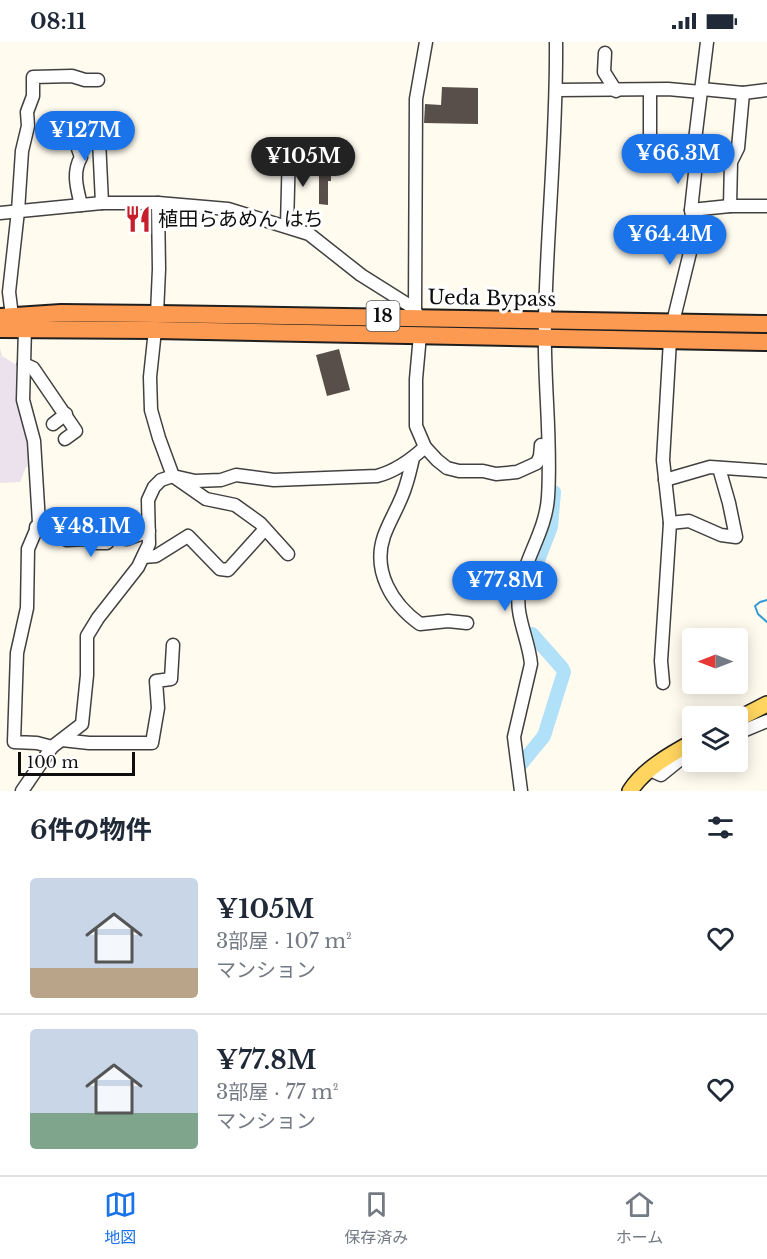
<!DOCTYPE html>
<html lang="ja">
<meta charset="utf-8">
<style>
body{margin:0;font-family:"Libre Baskerville","Noto Sans JP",serif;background:#f6f6f7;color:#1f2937;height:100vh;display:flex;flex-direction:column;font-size:22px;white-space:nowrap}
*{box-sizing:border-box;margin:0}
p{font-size:20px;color:#747a83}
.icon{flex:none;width:33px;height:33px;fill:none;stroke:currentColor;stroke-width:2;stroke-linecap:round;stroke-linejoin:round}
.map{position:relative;height:749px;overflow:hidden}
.panel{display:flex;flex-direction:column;background:#fff;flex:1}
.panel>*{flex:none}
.needle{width:39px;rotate:270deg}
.tools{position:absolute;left:682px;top:586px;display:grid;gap:12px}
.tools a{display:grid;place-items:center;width:66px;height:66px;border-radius:6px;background:#fff;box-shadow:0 3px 15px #0003;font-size:30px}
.scale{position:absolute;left:18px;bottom:15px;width:117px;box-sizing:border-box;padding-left:6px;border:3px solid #0e0e0e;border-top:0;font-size:16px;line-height:21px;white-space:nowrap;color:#0e0e0e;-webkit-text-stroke:4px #fff;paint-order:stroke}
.price{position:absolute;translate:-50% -51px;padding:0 14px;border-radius:21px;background:#1a73e8;color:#fff;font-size:20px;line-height:39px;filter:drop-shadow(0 2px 3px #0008)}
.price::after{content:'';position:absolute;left:50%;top:36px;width:18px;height:14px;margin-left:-9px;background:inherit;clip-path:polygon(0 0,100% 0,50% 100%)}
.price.on{background:#222;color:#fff}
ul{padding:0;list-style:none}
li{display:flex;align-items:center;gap:18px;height:150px;padding:0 30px}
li+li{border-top:2px solid #e0e1e3}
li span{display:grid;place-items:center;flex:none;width:168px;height:120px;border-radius:6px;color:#555}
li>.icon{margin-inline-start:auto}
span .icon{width:72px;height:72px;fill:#fffc;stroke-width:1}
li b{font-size:26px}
h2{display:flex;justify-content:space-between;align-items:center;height:72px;padding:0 30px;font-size:26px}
.status{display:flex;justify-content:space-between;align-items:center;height:42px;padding:0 30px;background:#fff;direction:ltr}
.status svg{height:16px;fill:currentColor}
.menu{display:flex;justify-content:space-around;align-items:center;height:84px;border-top:2px solid #e0e1e3;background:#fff;font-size:16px;color:#747a83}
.menu a{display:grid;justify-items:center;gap:3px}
.menu .on{color:#1a73e8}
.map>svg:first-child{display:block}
</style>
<div class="status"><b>08:11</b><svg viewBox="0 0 49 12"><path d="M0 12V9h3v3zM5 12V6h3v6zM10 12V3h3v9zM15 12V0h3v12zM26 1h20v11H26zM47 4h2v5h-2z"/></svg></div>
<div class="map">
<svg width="767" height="749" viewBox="0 0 767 749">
<rect width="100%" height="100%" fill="#fffbef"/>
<path fill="#ece2ed" d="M0,306L2,314L20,325L32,425H26L20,440L0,441Z"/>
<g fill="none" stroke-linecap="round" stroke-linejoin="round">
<path stroke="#3499d5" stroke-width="2" d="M767,558L760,560L755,564L758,572L767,580"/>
<g stroke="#b1e0f9" stroke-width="14">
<path d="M528,544L551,485L554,450"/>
<path d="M521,722L544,694L564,630L562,626L532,592"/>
</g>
</g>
<g fill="#584f4a">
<path d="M442,45L478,46V82L424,81L425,62L441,63Z"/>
<path d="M319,125H331V139H328V163L319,162Z"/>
<path d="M339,307L350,348L327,354L316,313Z"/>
</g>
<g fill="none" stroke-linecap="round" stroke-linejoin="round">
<defs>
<g id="minor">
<path d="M605,11L604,30L616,49"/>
<path d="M702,47L743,51L767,48"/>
<path d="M557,48L668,47L701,50"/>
<path d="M650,48V121L696,122"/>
<path d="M98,77L102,161"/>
<path d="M77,104L81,115C72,131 77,146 81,163"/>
<path d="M730,164L731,120L738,106L743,51"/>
<path d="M691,168L730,164H767"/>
<path d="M0,171L102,161H158L228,167L309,192L361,233L415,267"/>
<path d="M287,184L289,107"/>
<path d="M157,272L159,227L158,161"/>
<path d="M12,274L9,250L18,169L22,109L28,84L27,70L33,54V35L72,34L85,38H98"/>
<path d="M417,274L415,267L416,57L426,0"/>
<path d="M673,280L695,190L691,168L696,122L695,98L707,0"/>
<path d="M25,286L23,358L34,399L39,481L28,507L27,566L17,611L14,700L37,701L52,705"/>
<path d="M155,288L150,335L151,368L159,396L173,434L206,457L235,463L260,481L288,512"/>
<path d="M420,293L416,337V384L425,405L437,418L447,426L459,429H483L496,432L517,430L537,421L540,414L541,403"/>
<path d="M24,322L33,326L76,389L65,397"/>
<path d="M53,382L66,372"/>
<path d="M413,416C411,425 409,434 406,443C401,461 390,477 384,494C372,529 392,562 420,582L448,579L467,581"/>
<path d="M665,438L710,425L767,429"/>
<path d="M670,481L689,479L721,493L736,495L729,461L719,426"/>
<path d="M36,485L67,498L87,497L94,501H107L112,495L127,497L149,489"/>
<path d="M143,515L156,514L188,494L220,527L228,528L265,487"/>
<path d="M663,641L661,619L670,481L663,418L670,298"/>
<path d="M738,691L767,679"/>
<path d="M62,698L89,701H152L158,666L156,639L171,637L173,603"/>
<path d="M650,728L661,733L682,716L693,711"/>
<path d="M22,749L52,705L82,682L87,633V594L98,576L138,525L146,508L149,502L148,458L154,445L161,438L173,434L195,439L221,438L236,433L274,438L377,434C396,429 411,418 425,405"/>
<path d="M521,749L514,695L531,622C529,598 515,574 519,550C524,517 546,489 548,455C552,396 543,336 545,277C547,185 557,93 556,0"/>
</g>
<g id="major">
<path d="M738,677L767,662"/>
<path d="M630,749C644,727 671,712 693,700"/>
</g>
<g id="highway">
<path d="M0,275L61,271L157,272L767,282"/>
<path d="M0,287L155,288L767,300"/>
</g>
</defs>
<use href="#minor" stroke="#414141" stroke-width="15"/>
<use href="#major" stroke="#1f1f1f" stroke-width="18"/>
<use href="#highway" stroke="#1f1f1f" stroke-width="20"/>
<use href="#minor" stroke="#fff" stroke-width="12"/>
<use href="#major" stroke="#ffd45f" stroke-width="15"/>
<use href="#highway" stroke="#fc9a51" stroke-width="16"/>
</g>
<defs>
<symbol id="restaurant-bare" viewBox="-9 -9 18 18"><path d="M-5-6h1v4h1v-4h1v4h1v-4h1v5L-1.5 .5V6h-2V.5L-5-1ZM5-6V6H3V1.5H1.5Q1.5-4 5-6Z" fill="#c61e2b" stroke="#fff" stroke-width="2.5" paint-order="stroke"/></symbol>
</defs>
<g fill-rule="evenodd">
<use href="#restaurant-bare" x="119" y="158" width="38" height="38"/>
</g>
<g text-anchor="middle" stroke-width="6" stroke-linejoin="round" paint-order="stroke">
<rect fill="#fff" stroke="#565656" stroke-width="1.5" x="366.5" y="259" width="33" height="30" rx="4.5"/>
<g font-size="18" font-weight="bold" fill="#0e0e0e">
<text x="383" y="280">18</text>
</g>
<g font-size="20" fill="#0e0e0e" stroke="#fff" text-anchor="start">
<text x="158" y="184">植田らあめん はち</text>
</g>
<g font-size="20" fill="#0e0e0e" stroke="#fff">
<text transform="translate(492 256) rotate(1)" y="7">Ueda Bypass</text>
</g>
</g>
</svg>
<div class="tools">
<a><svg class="needle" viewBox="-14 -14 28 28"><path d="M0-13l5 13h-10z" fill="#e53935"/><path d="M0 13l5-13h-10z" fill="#747a83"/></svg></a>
<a><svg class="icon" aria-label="layers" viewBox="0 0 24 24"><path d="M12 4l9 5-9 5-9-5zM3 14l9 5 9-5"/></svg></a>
</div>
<div class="scale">100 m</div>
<b class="price" style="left:85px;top:120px">¥127M</b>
<b class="price" style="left:678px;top:143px">¥66.3M</b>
<b class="price on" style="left:303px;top:146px">¥105M</b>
<b class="price" style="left:670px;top:224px">¥64.4M</b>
<b class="price" style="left:91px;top:516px">¥48.1M</b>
<b class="price" style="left:505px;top:570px">¥77.8M</b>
</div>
<section class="panel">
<h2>6件の物件<svg class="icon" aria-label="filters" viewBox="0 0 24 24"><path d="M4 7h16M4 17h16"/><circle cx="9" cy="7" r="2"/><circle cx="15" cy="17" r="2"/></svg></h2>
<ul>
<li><span style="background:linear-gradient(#c9d6e8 75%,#b9a48a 0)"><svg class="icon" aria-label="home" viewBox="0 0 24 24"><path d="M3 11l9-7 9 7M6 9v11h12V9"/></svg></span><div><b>¥105M</b><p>3部屋 · 107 m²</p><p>マンション</p></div><svg class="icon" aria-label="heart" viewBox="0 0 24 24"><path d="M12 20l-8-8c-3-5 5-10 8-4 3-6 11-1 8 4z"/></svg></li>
<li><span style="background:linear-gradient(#c9d6e8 70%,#7fa58c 0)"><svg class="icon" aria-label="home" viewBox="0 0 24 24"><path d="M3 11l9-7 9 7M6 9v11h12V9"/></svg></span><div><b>¥77.8M</b><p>3部屋 · 77 m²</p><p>マンション</p></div><svg class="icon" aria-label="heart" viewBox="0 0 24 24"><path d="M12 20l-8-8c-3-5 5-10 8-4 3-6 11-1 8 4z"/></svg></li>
</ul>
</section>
<nav class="menu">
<a class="on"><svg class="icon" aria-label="map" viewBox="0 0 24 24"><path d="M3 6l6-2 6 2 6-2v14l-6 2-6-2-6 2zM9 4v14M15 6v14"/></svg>地図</a>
<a><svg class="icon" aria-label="saved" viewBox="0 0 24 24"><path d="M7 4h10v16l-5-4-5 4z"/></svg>保存済み</a>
<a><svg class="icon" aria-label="home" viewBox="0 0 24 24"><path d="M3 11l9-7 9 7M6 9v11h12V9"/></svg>ホーム</a>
</nav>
